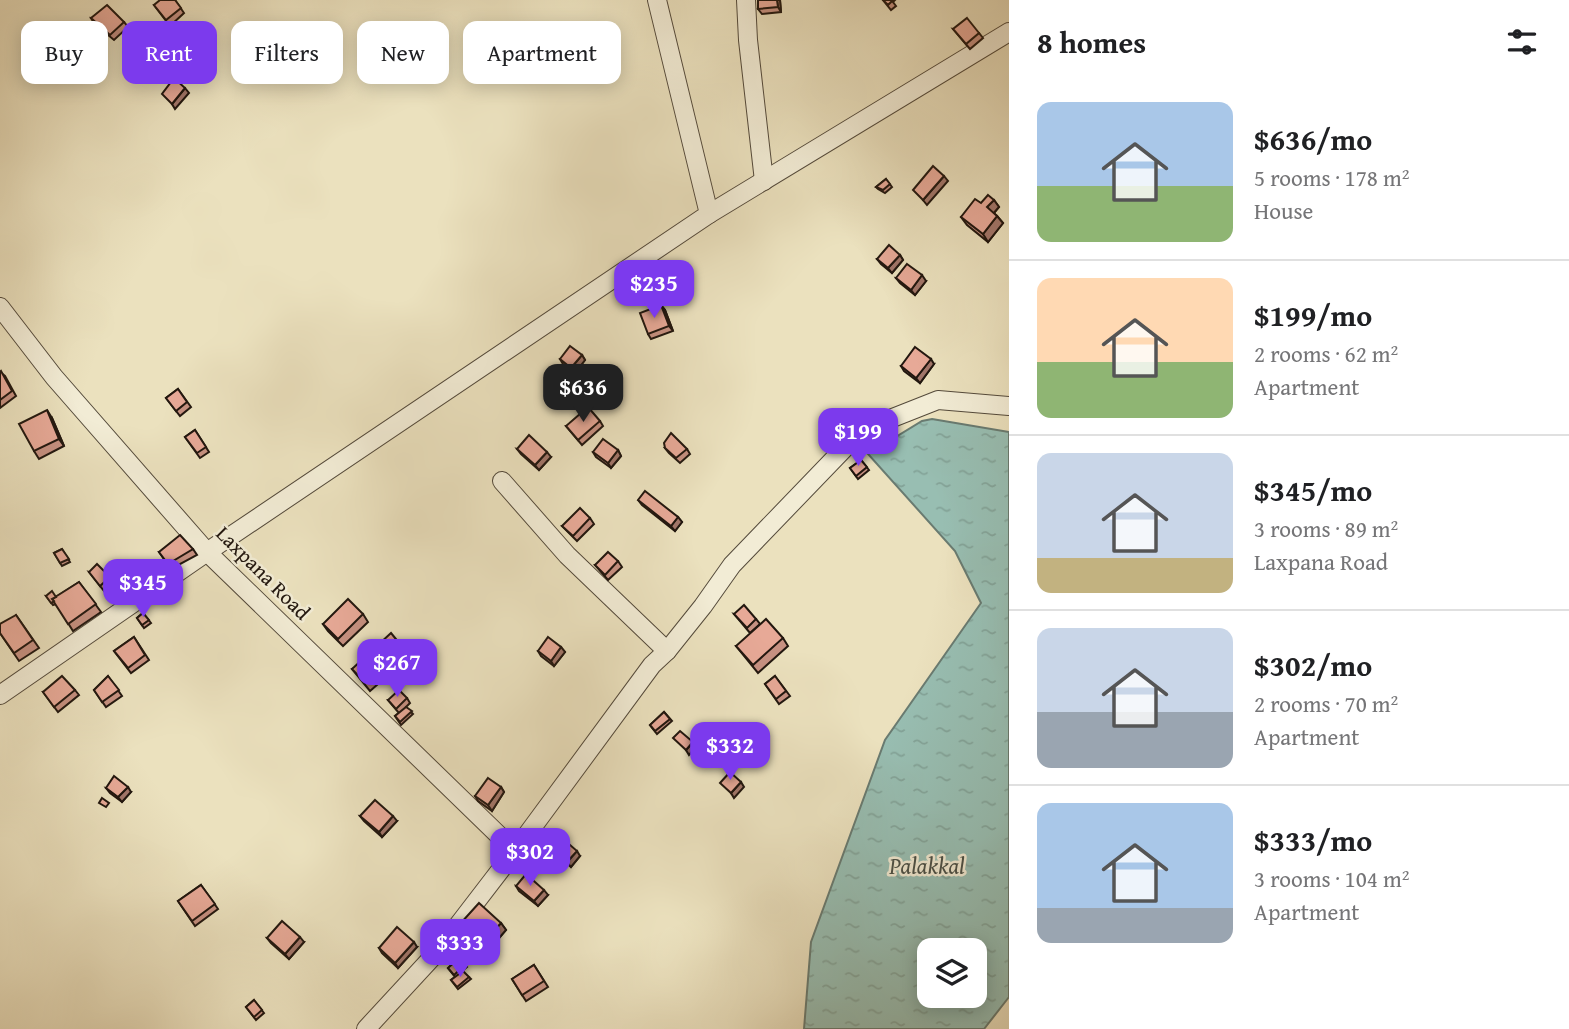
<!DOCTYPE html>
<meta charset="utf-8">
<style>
body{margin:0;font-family:"Gentium Book Plus",serif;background:#f6f6f6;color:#202124;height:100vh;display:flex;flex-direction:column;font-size:26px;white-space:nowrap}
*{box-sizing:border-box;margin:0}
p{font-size:23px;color:#757577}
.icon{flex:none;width:38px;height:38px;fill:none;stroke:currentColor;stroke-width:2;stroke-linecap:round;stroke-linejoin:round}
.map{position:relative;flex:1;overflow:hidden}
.panel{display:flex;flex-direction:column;background:#fff;width:560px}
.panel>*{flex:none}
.guide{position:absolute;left:21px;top:21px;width:665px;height:63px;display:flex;gap:14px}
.controls{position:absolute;left:917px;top:938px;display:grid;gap:14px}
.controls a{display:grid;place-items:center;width:70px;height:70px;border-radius:14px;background:#fff;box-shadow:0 4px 18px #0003;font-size:35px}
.price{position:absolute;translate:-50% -60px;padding:0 16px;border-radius:14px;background:#7c3aed;color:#fff;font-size:23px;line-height:46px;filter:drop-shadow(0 2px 4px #0008)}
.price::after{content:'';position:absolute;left:50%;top:42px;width:21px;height:16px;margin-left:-10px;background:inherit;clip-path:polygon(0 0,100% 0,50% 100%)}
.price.active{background:#222;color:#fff}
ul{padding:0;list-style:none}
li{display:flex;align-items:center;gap:21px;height:175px;padding:0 28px}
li+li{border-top:2px solid #e0e0e0}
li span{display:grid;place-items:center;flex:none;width:196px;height:140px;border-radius:14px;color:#555}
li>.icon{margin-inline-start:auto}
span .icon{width:84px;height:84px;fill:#fffc;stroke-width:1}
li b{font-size:30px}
h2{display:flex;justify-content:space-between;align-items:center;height:84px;padding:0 28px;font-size:30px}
.tag{padding:0 24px;border-radius:14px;background:#fff;box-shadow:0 4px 18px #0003;font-size:24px;line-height:63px}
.tag.active{background:#7c3aed;color:#fff}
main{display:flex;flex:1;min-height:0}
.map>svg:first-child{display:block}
</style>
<main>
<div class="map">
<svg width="1009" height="1029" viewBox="0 0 1009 1029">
<defs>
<pattern id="water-ripples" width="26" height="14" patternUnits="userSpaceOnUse" patternTransform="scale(1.75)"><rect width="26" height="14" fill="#98beb2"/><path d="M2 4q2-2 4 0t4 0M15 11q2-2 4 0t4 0" fill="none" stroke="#83a398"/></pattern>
</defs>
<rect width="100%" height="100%" fill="#ebe1be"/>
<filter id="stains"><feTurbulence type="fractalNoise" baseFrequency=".00286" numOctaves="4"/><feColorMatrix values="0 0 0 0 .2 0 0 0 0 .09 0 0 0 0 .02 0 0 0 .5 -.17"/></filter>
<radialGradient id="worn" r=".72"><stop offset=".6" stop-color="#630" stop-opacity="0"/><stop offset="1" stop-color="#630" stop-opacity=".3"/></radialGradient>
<path fill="url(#water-ripples)" stroke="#697b71" stroke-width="2" fill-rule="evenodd" d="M932,419L1009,432V997L984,1029H804L811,942L885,740L981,603L955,551L868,454L922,421ZM929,950H975V996H929Z"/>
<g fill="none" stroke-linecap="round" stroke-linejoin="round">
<defs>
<g id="minor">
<path d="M746,0L748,40L764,181"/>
<path d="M709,214L1009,32"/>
<path d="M0,307L54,377L207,552L515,851"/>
<path d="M502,481L567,555L667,651"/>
<path d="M0,695L207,552L709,214L657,0"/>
<path d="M366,1029L439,950L515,851L652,665L667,651L703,606L732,565L862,430L938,400L1009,406"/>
</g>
</defs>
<use href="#minor" stroke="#544a3b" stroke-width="20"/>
<use href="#minor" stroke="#f2ecd5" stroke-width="18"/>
</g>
<g fill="#c79182" stroke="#22170f" stroke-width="2">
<path d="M175,0L184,13L170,26L154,5Z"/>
<path d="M780,0L781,12L762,14L758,9Z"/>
<path d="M883,0H895L893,2L896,6L891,10Z"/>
<path d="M91,18L124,22L128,27L114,40L94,23Z"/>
<path d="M953,29L979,33L983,38L970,49Z"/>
<path d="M886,179L892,187L885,193L878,189L876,187Z"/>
<path d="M994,200L999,207L994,213L997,216L1003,223L988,242L967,225L961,217L981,203Z"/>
<path d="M900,255L903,260L892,273L881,264L877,259Z"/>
<path d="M896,278L926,281L915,295L900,283Z"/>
<path d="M661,305L665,310L673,331L651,339L648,334Z"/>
<path d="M582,355L585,360L575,373L563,364L560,359Z"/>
<path d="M934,364L920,383L904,371L901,366Z"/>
<path d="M0,372L5,376L16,396L0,408Z"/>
<path d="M178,389L191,407L180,416L166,398Z"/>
<path d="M52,418L64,446L39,459L34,451Z"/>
<path d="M600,421L603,426L582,445L566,426Z"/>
<path d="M195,430L209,452L200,458L185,437Z"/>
<path d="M665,448L687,449L690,454L680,463L669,453Z"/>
<path d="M517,449L551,457L539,470L521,454Z"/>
<path d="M618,450L621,456L611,468L596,457L593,452Z"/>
<path d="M861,460L869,470L858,479L850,468Z"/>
<path d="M638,500L678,517L682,522L675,531L642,505Z"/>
<path d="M590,518L594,524L577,541L562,526Z"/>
<path d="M62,549L70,562L62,566L54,553Z"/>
<path d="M193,549L197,555L171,569L159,552Z"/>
<path d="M618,561L622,567L608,580L595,565Z"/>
<path d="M89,572L110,577L113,582L119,579L128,591L116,598L108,587L104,591Z"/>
<path d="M79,582L101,612L73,631L56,604L53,605L46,596L56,597Z"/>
<path d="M143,613L151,623L144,628L137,618Z"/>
<path d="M363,614L368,622L343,646L328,631L323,624Z"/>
<path d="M734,614L756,619L760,624L750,633Z"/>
<path d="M16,615L39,648L19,661L0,633Z"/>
<path d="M134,637L149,660L131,673L114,651Z"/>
<path d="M783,638L788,646L758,673L736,646Z"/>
<path d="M561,647L565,652L554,666L541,656L538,651Z"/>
<path d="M404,649L410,656L370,691L352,669Z"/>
<path d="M108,676L122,696L106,707L94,690Z"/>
<path d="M775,676L790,696L779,704L765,684Z"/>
<path d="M75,690L79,695L58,712L43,692Z"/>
<path d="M407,698L410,703L406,707L413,714L401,725L395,716L399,713L388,700Z"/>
<path d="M664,712L672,721L657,734L650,725Z"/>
<path d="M501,787L504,792L492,811L478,801L475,796Z"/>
<path d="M106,788L131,792L122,802L110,793Z"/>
<path d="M360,816L397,821L382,837L364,821Z"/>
<path d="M552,849L580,856L571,867L556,854Z"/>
<path d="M201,885L218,909L195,926L178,901Z"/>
<path d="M516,886L548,895L538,906L519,891Z"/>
<path d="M501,923L506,930L488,951L466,932L460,924Z"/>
<path d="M267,938L304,942L289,959L271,943Z"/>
<path d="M417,947L398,968L382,953L379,948Z"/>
<path d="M459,958L467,967L460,973L469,977L471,979L458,989L451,980L455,977L448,968Z"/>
<path d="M534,965L548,987L526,1001L512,979Z"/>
<path d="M254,1000L264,1013L256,1020L246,1007Z"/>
</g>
<g fill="#a2766a" stroke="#22170f" stroke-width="2">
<path d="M777,0H780L781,12L778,7Z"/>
<path d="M185,88L189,93L175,109L172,104Z"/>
<path d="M944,176L948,181L927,205L923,200Z"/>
<path d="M994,200L999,207L992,215L987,207Z"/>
<path d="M997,216L1003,223L988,242L983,234Z"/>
<path d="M900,255L903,260L892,273L888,268Z"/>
<path d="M922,275L926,281L915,295L911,290Z"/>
<path d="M661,305L665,310L673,331L669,326Z"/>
<path d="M582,355L585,360L575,373L571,368Z"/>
<path d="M931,359L934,364L920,383L916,378Z"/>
<path d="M47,410L52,418L64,446L59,439Z"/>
<path d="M618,450L621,456L611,468L608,463Z"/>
<path d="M547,452L551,457L539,470L535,465Z"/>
<path d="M678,517L682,522L675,531L671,526Z"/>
<path d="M561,647L565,652L554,666L551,661Z"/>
<path d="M693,742L696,747L689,755L686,750Z"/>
<path d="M741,782L744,787L734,798L731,793Z"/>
<path d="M128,787L131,792L122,802L118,797Z"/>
<path d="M501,787L504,792L492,811L488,805Z"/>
<path d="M393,816L397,821L382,837L379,832Z"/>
<path d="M577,851L580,856L571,867L567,862Z"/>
<path d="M544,890L548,895L538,906L534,901Z"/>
<path d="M501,923L506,930L488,951L482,944Z"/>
<path d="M300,937L304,942L289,959L285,954Z"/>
<path d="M414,942L417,947L398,968L395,963Z"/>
</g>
<g fill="#e7a997" stroke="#22170f" stroke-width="2">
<path d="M160,0H175L181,8L166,20L154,5Z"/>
<path d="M758,0H777L778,7L758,9Z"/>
<path d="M883,0H892V1L888,5Z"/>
<path d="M107,5L124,22L110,35L91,18Z"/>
<path d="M967,18L979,33L966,44L953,29Z"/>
<path d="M174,78L185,88L172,104L162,94Z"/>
<path d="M933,166L944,176L923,200L913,190Z"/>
<path d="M886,179L890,184L883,190L876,187Z"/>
<path d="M988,195L994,200L987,207L997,216L983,234L961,217L975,199L981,203Z"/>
<path d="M889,245L900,255L888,268L877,259Z"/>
<path d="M907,264L922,275L911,290L896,278Z"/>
<path d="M661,305L669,326L648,334L640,313Z"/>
<path d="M570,346L582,355L571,368L560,359Z"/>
<path d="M915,347L931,359L916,378L901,366Z"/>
<path d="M1,371L12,391L0,400V372Z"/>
<path d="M178,389L187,402L176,411L166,398Z"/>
<path d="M588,407L600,421L578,440L566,426Z"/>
<path d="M47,410L59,439L34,451L19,424Z"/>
<path d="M195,430L206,447L197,453L185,437Z"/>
<path d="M671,433L687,449L676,458L665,448L664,443Z"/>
<path d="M529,435L547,452L535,465L517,449Z"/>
<path d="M603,439L618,450L608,463L593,452Z"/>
<path d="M861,460L867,467L856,476L850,468Z"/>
<path d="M645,491L678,517L671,526L638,500Z"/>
<path d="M580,508L590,518L573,536L562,526Z"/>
<path d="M180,535L193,549L168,564L159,552Z"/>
<path d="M62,549L69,559L60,563L54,553Z"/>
<path d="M608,552L618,561L605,575L595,565Z"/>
<path d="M97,564L110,577L100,586L89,572Z"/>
<path d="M119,579L126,589L114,595L107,586Z"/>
<path d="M79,582L96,604L68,624L52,599Z"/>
<path d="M52,591L56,597L52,599L54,601L51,603L46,596Z"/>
<path d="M348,599L363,614L338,639L323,624Z"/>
<path d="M744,605L756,619L747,628L734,614Z"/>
<path d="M143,613L149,620L142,625L137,618Z"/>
<path d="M16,615L33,640L14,653L0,633V624Z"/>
<path d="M766,619L783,638L753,665L736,646Z"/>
<path d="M391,633L404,649L365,683L352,669Z"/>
<path d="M134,637L145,655L128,668L114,651Z"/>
<path d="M548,637L561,647L551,661L538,651Z"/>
<path d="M62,676L75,690L54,707L43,692Z"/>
<path d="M108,676L119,690L102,702L94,690Z"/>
<path d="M775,676L786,691L776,699L765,684Z"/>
<path d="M399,690L407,698L396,709L388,700Z"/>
<path d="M406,707L412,711L400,722L395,716Z"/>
<path d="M664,712L670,719L655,731L650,725Z"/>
<path d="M680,731L693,742L686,750L673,738Z"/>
<path d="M730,772L741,782L731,793L720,783Z"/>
<path d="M114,776L128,787L118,797L106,788Z"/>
<path d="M488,778L501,787L488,805L475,796Z"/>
<path d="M102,798L109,803L106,807L99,803Z"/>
<path d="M375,800L393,816L379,832L360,816Z"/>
<path d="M562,838L577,851L567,862L552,849Z"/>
<path d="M526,874L544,890L534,901L516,886Z"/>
<path d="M201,885L215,904L192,921L178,901Z"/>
<path d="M479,903L501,923L482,944L460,924Z"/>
<path d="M282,921L300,937L285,954L267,938Z"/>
<path d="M397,927L414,942L395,963L379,948Z"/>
<path d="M459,958L465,965L454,975L448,968Z"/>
<path d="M534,965L544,981L522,995L512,979Z"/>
<path d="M463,971L469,977L457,987L451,980Z"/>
<path d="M254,1000L262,1010L254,1017L246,1007Z"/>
</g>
<g text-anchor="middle" stroke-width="5" stroke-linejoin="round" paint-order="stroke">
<g font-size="21" fill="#22170f" stroke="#f2ecd5">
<text transform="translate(263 573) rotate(45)" y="7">Laxpana Road</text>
</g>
<g font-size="23" font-style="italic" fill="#4b5148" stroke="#f2ecd5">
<text x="927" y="874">Palakkal</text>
</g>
</g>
<rect width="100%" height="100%" filter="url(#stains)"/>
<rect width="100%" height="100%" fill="url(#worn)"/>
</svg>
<div class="controls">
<a><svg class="icon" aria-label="layers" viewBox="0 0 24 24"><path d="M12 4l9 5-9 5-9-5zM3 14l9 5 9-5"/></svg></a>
</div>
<b class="price" style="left:654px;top:320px">$235</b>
<b class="price active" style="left:583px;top:424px">$636</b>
<b class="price" style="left:858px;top:468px">$199</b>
<b class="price" style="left:143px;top:619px">$345</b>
<b class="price" style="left:397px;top:699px">$267</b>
<b class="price" style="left:730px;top:782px">$332</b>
<b class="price" style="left:530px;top:888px">$302</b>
<b class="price" style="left:460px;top:979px">$333</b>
<div class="guide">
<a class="tag">Buy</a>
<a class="tag active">Rent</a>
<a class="tag">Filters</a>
<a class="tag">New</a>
<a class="tag">Apartment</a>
</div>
</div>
<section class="panel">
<h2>8 homes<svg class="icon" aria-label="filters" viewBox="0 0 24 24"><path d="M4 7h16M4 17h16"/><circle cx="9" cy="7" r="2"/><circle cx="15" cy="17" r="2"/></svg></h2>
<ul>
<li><span style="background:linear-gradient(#a9c7e8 60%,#8fb573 0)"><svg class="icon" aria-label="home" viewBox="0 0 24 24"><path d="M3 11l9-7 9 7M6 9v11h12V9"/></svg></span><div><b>$636/mo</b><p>5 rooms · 178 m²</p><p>House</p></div></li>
<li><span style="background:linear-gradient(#ffd9b3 60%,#8fb573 0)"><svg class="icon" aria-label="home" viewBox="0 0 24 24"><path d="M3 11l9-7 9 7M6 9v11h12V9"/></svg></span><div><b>$199/mo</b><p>2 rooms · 62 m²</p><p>Apartment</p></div></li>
<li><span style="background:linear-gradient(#c9d6e8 75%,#c2b280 0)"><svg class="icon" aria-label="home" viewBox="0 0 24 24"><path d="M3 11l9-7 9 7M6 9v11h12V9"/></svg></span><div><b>$345/mo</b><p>3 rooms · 89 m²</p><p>Laxpana Road</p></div></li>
<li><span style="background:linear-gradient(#c9d6e8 60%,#9aa5b1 0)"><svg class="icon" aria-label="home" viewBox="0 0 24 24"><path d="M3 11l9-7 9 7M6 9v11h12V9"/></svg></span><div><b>$302/mo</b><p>2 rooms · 70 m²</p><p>Apartment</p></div></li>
<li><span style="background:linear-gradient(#a9c7e8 75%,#9aa5b1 0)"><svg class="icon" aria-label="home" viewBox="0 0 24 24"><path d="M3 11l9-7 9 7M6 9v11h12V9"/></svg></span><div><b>$333/mo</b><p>3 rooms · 104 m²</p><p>Apartment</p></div></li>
</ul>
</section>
</main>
